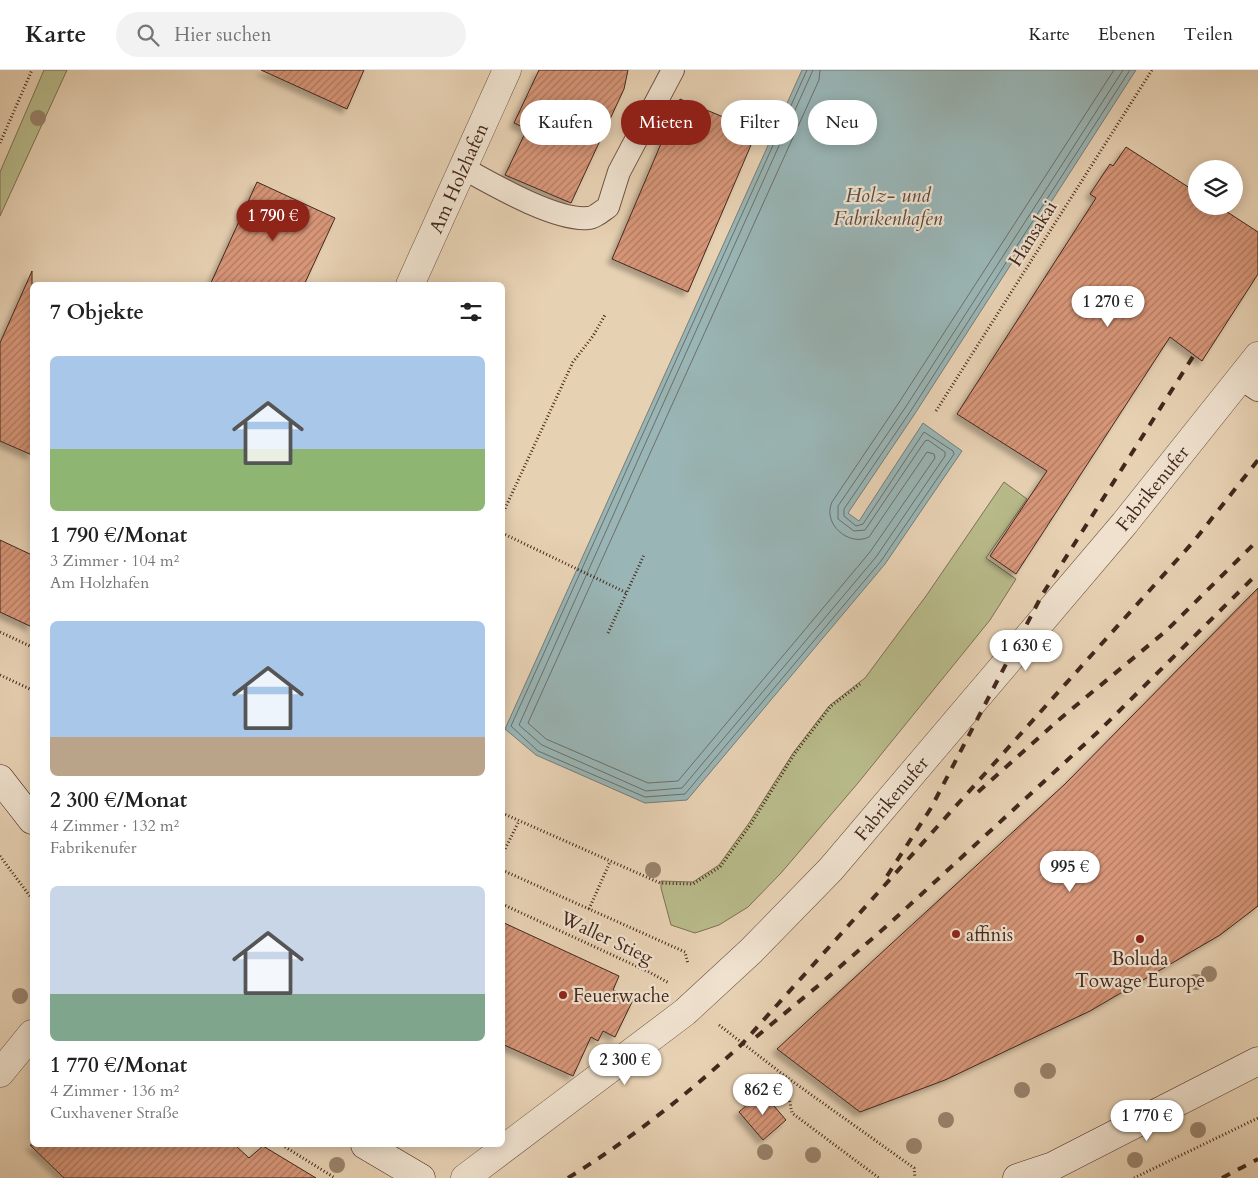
<!DOCTYPE html>
<html lang="de">
<meta charset="utf-8">
<style>
body{margin:0;font-family:Cardo,serif;background:#f2f2f2;color:#222;height:100vh;display:flex;flex-direction:column;font-size:19px;white-space:nowrap}
*{box-sizing:border-box;margin:0}
p{font-size:16px;color:#767676}
.icon{flex:none;width:28px;height:28px;fill:none;stroke:currentColor;stroke-width:2;stroke-linecap:round;stroke-linejoin:round}
.map{position:relative;flex:1;overflow:hidden}
.drawer{position:absolute;left:30px;top:212px;width:475px;height:865px;display:flex;flex-direction:column;background:#fff;border-radius:8px;box-shadow:0 2px 12px #0003}
.drawer>*{flex:none}
.top-card{position:absolute;left:520px;top:30px;width:475px;height:45px;display:flex;gap:10px}
.fabs{position:absolute;left:1188px;top:90px;display:grid;gap:10px}
.fabs a{display:grid;place-items:center;width:55px;height:55px;border-radius:50%;background:#fff;box-shadow:0 2px 12px #0003;font-size:25px}
.price{position:absolute;translate:-50% -42px;padding:0 11px;border-radius:18px;background:#fff;color:#222;font-size:16px;line-height:32px;filter:drop-shadow(0 1px 2px #0008)}
.price::after{content:'';position:absolute;left:50%;top:30px;width:15px;height:11px;margin-left:-8px;background:inherit;clip-path:polygon(0 0,100% 0,50% 100%)}
.price.current{background:#8f2418;color:#fff}
ul{padding:0;list-style:none}
li{display:grid;align-content:center;gap:10px;height:265px;padding:0 20px}
li span{display:grid;place-items:center;height:155px;border-radius:8px;color:#555}
li>.icon{margin-inline-start:auto}
span .icon{width:90px;height:90px;fill:#fffc;stroke-width:1}
li b{font-size:21px}
h2{display:flex;justify-content:space-between;align-items:center;height:60px;padding:0 20px;font-size:21px}
.tag{padding:0 18px;border-radius:22px;background:#fff;box-shadow:0 2px 12px #0003;font-size:18px;line-height:45px}
.tag.current{background:#8f2418;color:#fff}
header{display:flex;align-items:center;gap:30px;box-sizing:border-box;height:70px;padding:0 25px;background:#fff;border-bottom:1px solid #e0e0e0}
header strong{font-size:24px}
nav{display:flex;gap:28px;margin-inline-start:auto;font-size:18px}
.search{width:350px;height:45px;background:#f2f2f2;display:flex;align-items:center;gap:12px;box-sizing:border-box;padding:0 18px;border-radius:28px;color:#767676;font-size:19px}
.map>svg:first-child{display:block}
</style>
<header>
<strong>Karte</strong>
<div class="search"><svg class="icon" aria-label="search" viewBox="0 0 24 24"><circle cx="10" cy="10" r="6"/><path d="M15 15l6 6"/></svg>Hier suchen</div>
<nav><a>Karte</a><a>Ebenen</a><a>Teilen</a></nav>
</header>
<div class="map">
<svg width="1258" height="1108" viewBox="0 0 1258 1108">
<defs>
<pattern id="building-hatch" width="6" height="6" patternUnits="userSpaceOnUse" patternTransform="scale(1.25)"><rect width="6" height="6" fill="#d79678"/><path d="M-1 1l2-2M0 6l6-6M5 7l2-2" fill="none" stroke="#b07a62"/></pattern>
<filter id="shadow"><feDropShadow dx="-4.5" dy="4.5" stdDeviation="2.5" flood-color="#0004"/></filter>
</defs>
<rect width="100%" height="100%" fill="#e7d1b3"/>
<filter id="stains"><feTurbulence type="fractalNoise" baseFrequency=".004" numOctaves="4"/><feColorMatrix values="0 0 0 0 .2 0 0 0 0 .09 0 0 0 0 .02 0 0 0 .5 -.17"/></filter>
<radialGradient id="worn" r=".72"><stop offset=".6" stop-color="#630" stop-opacity="0"/><stop offset="1" stop-color="#630" stop-opacity=".3"/></radialGradient>
<g fill="#b8ba8a" stroke="#7e7053">
<path d="M44,0H67L0,146V102Z"/>
<path d="M1004,412L1027,429L986,488L1016,509L990,550L858,713L781,803L748,837L719,855L695,863L671,855L661,818V811L693,812L719,795L749,753L793,683L829,636L865,608L926,526Z"/>
</g>
<path fill="#99b5b5" stroke="#777c78" d="M802,0H1136L914,345L848,443L859,451L923,353L962,381L885,494L687,730L645,733L536,685L505,659Z"/>
<g fill="none" stroke-linecap="round" stroke-linejoin="round">
<g stroke="#6e6e68" stroke-width="1">
<path d="M807,0L511,656L538,681L645,727L685,724L881,491L954,384L953,381L924,362L863,454L856,456L844,446V439L910,342L1130,0"/>
<path d="M813,0L519,655L542,675L646,721L682,718L876,487L945,386V382L928,370L925,371L865,460L854,461L838,449V436L905,338L1123,0"/>
<path d="M820,0L819,10L528,653L546,669L648,713L678,711L870,482L935,388L934,384L927,382L869,467C849,477 822,454 832,432L898,334L1114,0"/>
</g>
</g>
<g fill="url(#building-hatch)" stroke="#43271c" filter="url(#shadow)">
<path d="M261,0H364L347,39Z"/>
<path d="M539,0H628L624,19L571,133L505,105L527,59L514,53Z"/>
<path d="M680,29L757,61L688,222L612,189Z"/>
<path d="M1126,77L1196,122V136H1218L1258,162V204L1202,291L1170,267L1016,504L990,486L1047,401L957,344L1096,128L1090,124L1110,94L1113,96Z"/>
<path d="M257,112L335,148L304,215H210Z"/>
<path d="M32,201V385L0,371V273Z"/>
<path d="M0,470L32,485V557L0,542Z"/>
<path d="M1258,518V836L1220,865L1090,941L945,1010L860,1042L777,979L1065,714Z"/>
<path d="M502,852L619,906L613,920L633,930L615,967L603,961L598,971L591,967L573,1006L502,974Z"/>
<path d="M762,1022L786,1050L763,1070L739,1042Z"/>
<path d="M30,1075H235L249,1088L263,1076L316,1108H64Z"/>
</g>
<g fill="none" stroke-linecap="round" stroke-linejoin="round">
<defs>
<g id="lane">
<path d="M463,98C492,114 555,151 588,148C594,148 602,141 608,137L619,102L673,0"/>
<path d="M1240,308L1258,320"/>
</g>
<g id="street">
<path d="M410,215L507,0"/>
<path d="M0,1003L32,964"/>
<path d="M465,1108L685,942L751,881L831,799L1124,454L1258,286"/>
</g>
<g id="secondary">
<path d="M0,709L32,750"/>
<path d="M365,1075L421,1108"/>
<path d="M1017,1108L1053,1096L1258,991"/>
</g>
</defs>
<use href="#lane" stroke="#6c5242" stroke-width="24"/>
<use href="#street" stroke="#6c5242" stroke-width="29"/>
<use href="#secondary" stroke="#43271c" stroke-width="29"/>
<g stroke="#43271c" stroke-width="3" stroke-dasharray="1 2.5" stroke-linecap="butt">
<path d="M0,73L32,0"/>
<path d="M936,341L1152,0"/>
<path d="M502,445L573,292L593,266L605,245"/>
<path d="M502,463L627,523"/>
<path d="M0,562L32,577"/>
<path d="M608,563L644,485"/>
<path d="M0,605L32,620"/>
<path d="M502,743L660,813L693,814L720,797L751,754L795,683L831,636L860,614"/>
<path d="M502,785L519,751"/>
<path d="M0,786L32,829"/>
<path d="M502,800L685,882L688,894"/>
<path d="M502,834L649,902L669,913"/>
<path d="M589,839L610,792"/>
<path d="M719,955L785,1006L914,1098L915,1108"/>
<path d="M785,1007L792,1043L879,1108"/>
<path d="M282,1075L335,1108"/>
<path d="M1134,1108L1258,1048"/>
</g>
<use href="#lane" stroke="#efe1ce" stroke-width="22"/>
<use href="#street" stroke="#efe1ce" stroke-width="28"/>
<use href="#secondary" stroke="#efe1ce" stroke-width="28"/>
<g stroke="#43271c" stroke-width="4" stroke-dasharray="9 9" stroke-linecap="butt">
<path d="M978,722L1061,648L1166,561L1258,470"/>
<path d="M887,806L931,738L1042,525L1194,285"/>
<path d="M756,967L819,915L889,854L1099,661L1258,503"/>
<path d="M568,1108C631,1069 688,1024 742,974L1194,471L1258,390"/>
<path d="M1222,1108L1258,1089"/>
</g>
</g>
<g fill="#99836c">
<circle cx="38" cy="48" r="8"/>
<circle cx="653" cy="800" r="8"/>
<circle cx="1209" cy="904" r="8"/>
<circle cx="1196" cy="912" r="8"/>
<circle cx="20" cy="926" r="8"/>
<circle cx="1048" cy="1001" r="8"/>
<circle cx="1022" cy="1020" r="8"/>
<circle cx="946" cy="1050" r="8"/>
<circle cx="1198" cy="1060" r="8"/>
<circle cx="914" cy="1076" r="8"/>
<circle cx="765" cy="1082" r="8"/>
<circle cx="813" cy="1085" r="8"/>
<circle cx="1135" cy="1090" r="8"/>
<circle cx="337" cy="1095" r="8"/>
</g>
<g fill="#8f2418" stroke="#efe1ce" stroke-width="2">
<circle cx="956" cy="864" r="5"/>
<circle cx="1140" cy="869" r="5"/>
<circle cx="563" cy="925" r="5"/>
</g>
<g text-anchor="middle" stroke-width="4.5" stroke-linejoin="round" paint-order="stroke">
<g font-size="19" fill="#43271c" stroke="#efe1ce">
<text transform="translate(458 108) rotate(-66)" y="7">Am Holzhafen</text>
<text transform="translate(1032 163) rotate(-58)" y="7">Hansakai</text>
<text transform="translate(1152 418) rotate(-51)" y="7">Fabrikenufer</text>
<text transform="translate(891 728) rotate(-50)" y="7">Fabrikenufer</text>
<text transform="translate(607 867) rotate(25)" y="7">Waller Stieg</text>
</g>
<g font-size="19" fill="#43271c" stroke="#efe1ce" text-anchor="start">
<text x="966" y="871">affinis</text>
<text x="1140" y="895" text-anchor="middle">Boluda<tspan x="1140" dy="22">Towage Europe</tspan></text>
<text x="573" y="932">Feuerwache</text>
</g>
<g font-size="20" font-style="italic" fill="#584a42" stroke="#efe1ce">
<text x="888" y="132">Holz- und<tspan x="888" dy="23">Fabrikenhafen</tspan></text>
</g>
</g>
<rect width="100%" height="100%" filter="url(#stains)"/>
<rect width="100%" height="100%" fill="url(#worn)"/>
</svg>
<div class="fabs">
<a><svg class="icon" aria-label="layers" viewBox="0 0 24 24"><path d="M12 4l9 5-9 5-9-5zM3 14l9 5 9-5"/></svg></a>
</div>
<b class="price current" style="left:273px;top:172px">1 790 €</b>
<b class="price" style="left:1108px;top:258px">1 270 €</b>
<b class="price" style="left:1026px;top:602px">1 630 €</b>
<b class="price" style="left:1070px;top:823px">995 €</b>
<b class="price" style="left:625px;top:1016px">2 300 €</b>
<b class="price" style="left:763px;top:1046px">862 €</b>
<b class="price" style="left:1147px;top:1072px">1 770 €</b>
<div class="top-card">
<a class="tag">Kaufen</a>
<a class="tag current">Mieten</a>
<a class="tag">Filter</a>
<a class="tag">Neu</a>
</div>
<section class="drawer">
<h2>7 Objekte<svg class="icon" aria-label="filters" viewBox="0 0 24 24"><path d="M4 7h16M4 17h16"/><circle cx="9" cy="7" r="2"/><circle cx="15" cy="17" r="2"/></svg></h2>
<ul>
<li><span style="background:linear-gradient(#a9c7e8 60%,#8fb573 0)"><svg class="icon" aria-label="home" viewBox="0 0 24 24"><path d="M3 11l9-7 9 7M6 9v11h12V9"/></svg></span><div><b>1 790 €/Monat</b><p>3 Zimmer · 104 m²</p><p>Am Holzhafen</p></div></li>
<li><span style="background:linear-gradient(#a9c7e8 75%,#b9a48a 0)"><svg class="icon" aria-label="home" viewBox="0 0 24 24"><path d="M3 11l9-7 9 7M6 9v11h12V9"/></svg></span><div><b>2 300 €/Monat</b><p>4 Zimmer · 132 m²</p><p>Fabrikenufer</p></div></li>
<li><span style="background:linear-gradient(#c9d6e8 70%,#7fa58c 0)"><svg class="icon" aria-label="home" viewBox="0 0 24 24"><path d="M3 11l9-7 9 7M6 9v11h12V9"/></svg></span><div><b>1 770 €/Monat</b><p>4 Zimmer · 136 m²</p><p>Cuxhavener Straße</p></div></li>
</ul>
</section>
</div>
